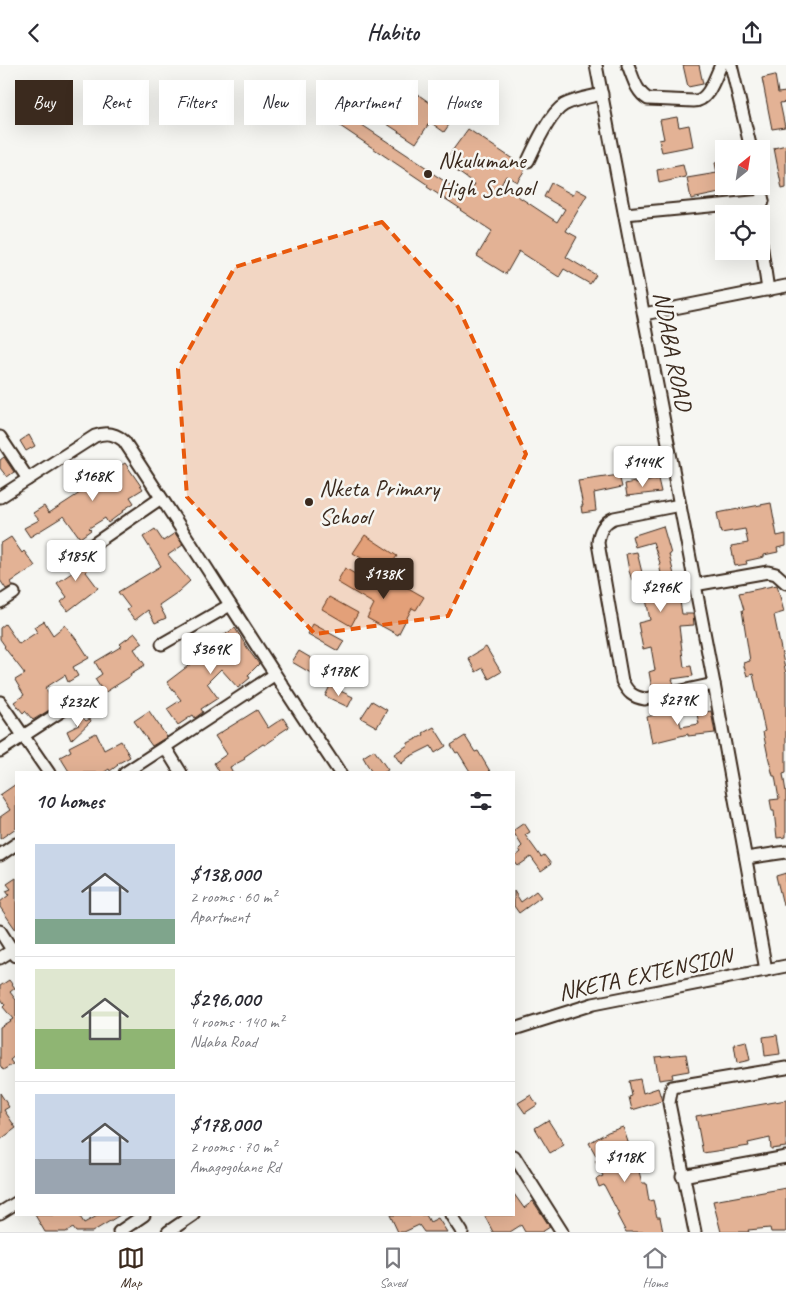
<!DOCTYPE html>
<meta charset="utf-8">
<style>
body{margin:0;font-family:Caveat,sans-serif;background:#f2f2f3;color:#2b2b33;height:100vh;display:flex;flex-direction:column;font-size:19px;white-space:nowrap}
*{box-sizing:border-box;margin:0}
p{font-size:16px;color:#7c7c81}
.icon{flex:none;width:28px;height:28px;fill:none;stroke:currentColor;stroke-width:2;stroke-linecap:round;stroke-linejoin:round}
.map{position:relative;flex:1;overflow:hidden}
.drawer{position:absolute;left:15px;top:706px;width:500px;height:445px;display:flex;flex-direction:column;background:#fff;border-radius:0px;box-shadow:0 5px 20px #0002}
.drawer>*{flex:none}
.banner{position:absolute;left:15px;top:15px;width:500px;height:45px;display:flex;gap:10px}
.needle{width:32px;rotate:30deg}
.tools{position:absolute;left:715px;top:75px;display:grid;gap:10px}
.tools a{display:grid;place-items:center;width:55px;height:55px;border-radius:0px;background:#fff;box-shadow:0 5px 20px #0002;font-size:25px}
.price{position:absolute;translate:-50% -42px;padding:0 11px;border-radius:5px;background:#fff;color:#222;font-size:16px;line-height:32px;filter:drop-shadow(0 1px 2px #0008)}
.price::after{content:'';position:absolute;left:50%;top:30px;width:15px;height:11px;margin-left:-8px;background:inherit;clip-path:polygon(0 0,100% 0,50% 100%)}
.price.current{background:#3b2a1e;color:#fff}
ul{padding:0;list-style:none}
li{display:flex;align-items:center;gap:15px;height:125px;padding:0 20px}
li+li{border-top:1px solid #e1e1e2}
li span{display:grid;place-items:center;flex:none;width:140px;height:100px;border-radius:0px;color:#555}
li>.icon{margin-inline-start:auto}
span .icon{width:60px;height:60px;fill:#fffc;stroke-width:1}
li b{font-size:21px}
h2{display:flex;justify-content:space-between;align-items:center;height:60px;padding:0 20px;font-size:21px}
.chip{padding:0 18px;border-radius:0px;background:#fff;box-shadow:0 5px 20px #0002;font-size:18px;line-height:45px}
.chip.current{background:#3b2a1e;color:#fff}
header{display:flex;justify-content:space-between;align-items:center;height:65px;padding:0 20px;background:#fff;font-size:22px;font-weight:700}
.tab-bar{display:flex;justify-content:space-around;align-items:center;height:70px;border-top:1px solid #e1e1e2;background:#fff;font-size:14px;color:#7c7c81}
.tab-bar a{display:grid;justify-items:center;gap:2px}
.tab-bar .current{color:#3b2a1e}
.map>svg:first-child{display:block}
</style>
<header><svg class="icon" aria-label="back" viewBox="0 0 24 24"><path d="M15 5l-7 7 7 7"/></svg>Habito<svg class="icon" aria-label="share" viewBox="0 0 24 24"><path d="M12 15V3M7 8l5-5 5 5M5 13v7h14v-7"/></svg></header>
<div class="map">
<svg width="786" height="1167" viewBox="0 0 786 1167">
<rect width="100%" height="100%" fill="#f6f6f2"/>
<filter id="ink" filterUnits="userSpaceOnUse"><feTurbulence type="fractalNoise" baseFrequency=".02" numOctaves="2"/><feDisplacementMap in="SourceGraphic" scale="10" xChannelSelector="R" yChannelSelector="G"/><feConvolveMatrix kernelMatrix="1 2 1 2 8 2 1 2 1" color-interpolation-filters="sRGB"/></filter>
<g filter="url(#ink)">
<g fill="#e3b295" stroke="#3b2a1e">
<path d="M683,0H699L703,19L688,22Z"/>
<path d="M775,10L778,28L786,27V37L780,38L785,62L772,64L762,13Z"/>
<path d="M413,26L453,54L444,67L430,57L416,78L384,57L392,46L397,49Z"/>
<path d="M347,50L430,105L429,106L467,131L475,119L444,97L468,64L526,103L517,117L506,111L501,120L557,157L565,144L544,132L551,118L573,130L576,124L587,130L566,166L577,172L566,192L596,210L590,219L564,204L559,212L519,186L506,209L477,191L492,166L460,145L461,144L427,122L428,120L340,61Z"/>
<path d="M677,52L679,62L689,60L693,81L662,87L659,75L664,74L660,55Z"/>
<path d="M786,80V123L782,124L774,83Z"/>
<path d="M724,96V127L691,134L687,113L717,108L715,98Z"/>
<path d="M683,100L686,112L659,118L657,105Z"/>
<path d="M29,370L35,381L26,386L20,376Z"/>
<path d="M4,392L14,407L7,412L0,403V395Z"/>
<path d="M125,398L143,424L130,432L134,438L123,445L124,446L108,458L105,453L89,463L91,465L80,473L64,451L30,472L24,463L39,455L33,448L44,441L49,448L86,424L79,413L89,407L91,411L94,409L98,415Z"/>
<path d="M619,410L622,422L594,428L596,446L582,448L581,441H583L578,416Z"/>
<path d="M658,414L661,427L627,431L625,419L635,417L636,419Z"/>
<path d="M771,438L777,471L786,469V481L777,483L778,487L764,490V492L746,496L747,499L735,501L731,481L748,478L745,464L721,468L717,448Z"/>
<path d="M663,461L671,489H669L675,514L676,530H679L682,549H693L694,560L679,561L684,602L691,601L693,611L672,614L674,619L652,624L649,607L655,605L651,582L643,584L638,558L650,555L646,534L637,535L634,514L632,515L629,506L626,489L637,487L645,520L663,518L659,499L660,498L653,477L635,482L632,471Z"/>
<path d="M155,464L163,476L175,468L183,480L168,490L190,516L178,527L159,540L166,553L155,558L148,545L135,555L127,545L130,543L118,527L161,501L143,472Z"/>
<path d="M365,470L397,491L385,508L353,488Z"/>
<path d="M11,472L22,488L24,486L35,501L11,517L13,521L6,524L0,515V479Z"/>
<path d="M75,483L80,492L78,493L88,505L86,507L98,523L68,546L61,537L67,532L57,518L73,507L63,491Z"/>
<path d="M345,503L382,525L389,512L424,532L416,545L412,543L398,570L367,553L374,539L337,517Z"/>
<path d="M777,520L784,547L774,550L786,609V708L783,709L786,727V772L777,773L774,746H772L770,735L779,734L775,711H773L768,691L763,667L765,666L753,609L747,611L743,598L750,596L742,545H744L739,528Z"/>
<path d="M329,532L358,548L351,561L322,544Z"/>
<path d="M44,556L53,570L65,560L80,579L89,593L73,602L78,611L68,617L65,610L45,623L56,641L33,655L25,646L23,648L14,637L24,630L15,615L25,609L4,582L5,581L0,574V563L5,559L19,579L37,567L34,562Z"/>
<path d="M313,559L344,576L338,586L308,569Z"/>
<path d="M235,563L250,587L259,599L248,610L250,613L238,623L221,604L207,618L218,633L201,644L203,647L195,653L193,650L178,660L167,644L181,635L167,617L192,598L215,576Z"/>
<path d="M135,568L143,578L134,584L145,600L130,609L131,611L104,628L95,614L102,609L95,597L122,581L120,579Z"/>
<path d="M486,582L501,607L489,614L483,603L476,607L468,593Z"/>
<path d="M299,586L328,603L321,614L292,597Z"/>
<path d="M330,621L353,632L348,642L325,631Z"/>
<path d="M372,636L387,645L377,662L361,653Z"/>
<path d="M677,644L681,662L699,659L697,649L711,646L715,668L688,671V669L652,678L647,652Z"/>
<path d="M257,645L268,663L283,653L289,662L274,672L275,673L265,680L263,679L244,692L245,694L230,702L233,708H220L214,698L227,689L215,671Z"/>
<path d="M149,646L167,672L152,681L134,656Z"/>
<path d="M82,652L86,656L90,654L91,656L71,675L67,666L79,660L77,658Z"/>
<path d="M434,662L446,681L435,688L431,681L409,692L401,699L394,689L408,680V678L424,670L423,668Z"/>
<path d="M96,668L104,685L121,676L130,692L117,699L118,700L110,706L109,704L103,708H70L60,692L71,686L69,682Z"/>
<path d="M465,671L475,687L478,686L491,708H471L458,687L456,688L451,680Z"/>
<path d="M374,685L388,705L383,708H372L363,692Z"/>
<path d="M16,719V763L0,774V752L10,745L0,730Z"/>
<path d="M524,758L530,767L525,770L541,792L544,790L551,799L541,806L531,792L518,801L514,796V793L521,787L519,784L522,781L514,768V765Z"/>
<path d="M786,808V840H783L776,811Z"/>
<path d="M16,813V865L0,842V837L9,830L6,826L11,824L7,819Z"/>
<path d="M514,826L521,837L536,826L541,832L519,848L514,841Z"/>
<path d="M9,915L15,923L10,927L16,935V990L10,995L13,999L3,1005L0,1000V962L13,954L3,942L5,940L0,932V921Z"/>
<path d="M777,970L780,989L765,991L763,972Z"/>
<path d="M746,976L750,995L737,998L734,979Z"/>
<path d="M686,989L689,1006L672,1009L673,1013L659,1015L655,992Z"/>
<path d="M640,1014L643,1028L658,1023L662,1036L632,1045L629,1032L632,1031L629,1016Z"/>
<path d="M0,1028L9,1042L4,1045L16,1063L0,1075Z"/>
<path d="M531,1030L537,1040L525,1048L518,1038Z"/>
<path d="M786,1035V1082L771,1084L770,1073L748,1078L749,1081L703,1088L696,1051Z"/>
<path d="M548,1055L564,1080L550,1088L535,1063Z"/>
<path d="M623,1062L629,1080L632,1079L642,1118H646L649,1136L653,1135L657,1152H660L663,1167H626L617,1150L619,1149L604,1120L599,1122L596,1114L603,1111L595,1096L598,1094L589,1078L608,1067Z"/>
<path d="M786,1123V1167H771L770,1163L748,1165L749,1167H721L713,1136Z"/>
<path d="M514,1129L524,1143L533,1136L550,1162L542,1167H525L521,1160L510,1167H493L484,1150H514Z"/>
<path d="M35,1150H79L84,1158L99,1150H120L92,1167H76L73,1163L66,1167H45Z"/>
<path d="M390,1150H426L430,1157L438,1153L447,1167H424L419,1160L404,1167H398Z"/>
</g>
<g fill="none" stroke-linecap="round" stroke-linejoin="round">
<defs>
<g id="minor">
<path d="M596,0L714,619L766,905"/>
<path d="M628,0C633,12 636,27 648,34L694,36C709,36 715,12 721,0"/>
<path d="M731,0L751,84"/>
<path d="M528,96C535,81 550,48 564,40C575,34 589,32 602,29"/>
<path d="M625,149L763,136"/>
<path d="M759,149L763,136L760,121"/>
<path d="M761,178L768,225"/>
<path d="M644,249L786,221"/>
<path d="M0,372L28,414"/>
<path d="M0,432L95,371C106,367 115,368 124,376C197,486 266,598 340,708"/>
<path d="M680,440L614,453C604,457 599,467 598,478L622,616C628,628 633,632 645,634L714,619"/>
<path d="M94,479L161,433"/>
<path d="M694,520L768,507L776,509L786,518"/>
<path d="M0,537L14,528"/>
<path d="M162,579L230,540"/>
<path d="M0,637L49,708"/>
<path d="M165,682L181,708"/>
<path d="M0,686L83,632"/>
<path d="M125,708L274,610"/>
<path d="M0,790L16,779"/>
<path d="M746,793L786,787"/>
<path d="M0,866L16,891"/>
<path d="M0,893L16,883"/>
<path d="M514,964L593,939L786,901"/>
<path d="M514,1091L562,1167"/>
<path d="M682,1111L786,1092"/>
<path d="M0,1148L16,1138"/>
<path d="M451,1150L462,1167"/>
<path d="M119,1167L144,1150"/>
<path d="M168,1167L193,1150"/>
<path d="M695,1167L669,1038L672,1022L786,1003"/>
</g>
</defs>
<use href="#minor" stroke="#3b2a1e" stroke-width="15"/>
<use href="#minor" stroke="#f6f6f2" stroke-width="11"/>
</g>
</g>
<path fill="#e8590c" fill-opacity="0.2" stroke="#e8590c" stroke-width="4" stroke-dasharray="10 6" stroke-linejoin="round" d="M382,157L458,242L526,389L448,551L315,569L187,432L178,304L235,202Z"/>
<g fill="#3b2a1e" stroke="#f6f6f2" stroke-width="2">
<circle cx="428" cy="109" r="5"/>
<circle cx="309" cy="437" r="5"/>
</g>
<g text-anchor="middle" stroke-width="5" stroke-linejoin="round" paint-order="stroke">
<g font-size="24" fill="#3b2a1e" stroke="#f6f6f2" text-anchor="start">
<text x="438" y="103">Nkulumane<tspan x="438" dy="28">High School</tspan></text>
<text x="319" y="431">Nketa Primary<tspan x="319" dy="28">School</tspan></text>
</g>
<g font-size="24" fill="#3b2a1e" stroke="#f6f6f2">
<text transform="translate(673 286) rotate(79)" y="8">NDABA ROAD</text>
<text transform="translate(645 909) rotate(-12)" y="8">NKETA EXTENSION</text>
</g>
</g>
</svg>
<div class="tools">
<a><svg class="needle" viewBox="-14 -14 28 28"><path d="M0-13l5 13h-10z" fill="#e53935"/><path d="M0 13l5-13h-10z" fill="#7c7c81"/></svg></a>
<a><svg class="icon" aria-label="locate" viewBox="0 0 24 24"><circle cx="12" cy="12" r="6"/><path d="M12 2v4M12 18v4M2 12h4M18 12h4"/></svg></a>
</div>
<b class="price" style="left:643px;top:423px">$144K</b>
<b class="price" style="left:93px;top:437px">$168K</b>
<b class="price" style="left:76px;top:517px">$185K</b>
<b class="price current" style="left:384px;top:535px">$138K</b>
<b class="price" style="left:661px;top:548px">$296K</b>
<b class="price" style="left:211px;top:610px">$369K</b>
<b class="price" style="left:339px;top:632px">$178K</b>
<b class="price" style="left:678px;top:661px">$279K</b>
<b class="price" style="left:78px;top:663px">$232K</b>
<b class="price" style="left:625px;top:1118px">$118K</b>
<div class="banner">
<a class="chip current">Buy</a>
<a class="chip">Rent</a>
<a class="chip">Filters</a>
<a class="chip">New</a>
<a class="chip">Apartment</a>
<a class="chip">House</a>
</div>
<section class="drawer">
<h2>10 homes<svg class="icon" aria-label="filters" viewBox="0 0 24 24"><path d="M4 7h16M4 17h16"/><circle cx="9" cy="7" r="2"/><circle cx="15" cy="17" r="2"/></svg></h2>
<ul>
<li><span style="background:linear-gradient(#c9d6e8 75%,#7fa58c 0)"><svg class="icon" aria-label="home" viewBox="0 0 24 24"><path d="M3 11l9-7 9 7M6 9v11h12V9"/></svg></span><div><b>$138,000</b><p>2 rooms · 60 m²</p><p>Apartment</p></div></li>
<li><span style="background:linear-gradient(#dfe7d0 60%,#8fb573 0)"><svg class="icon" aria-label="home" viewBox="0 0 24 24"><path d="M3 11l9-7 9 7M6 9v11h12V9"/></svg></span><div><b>$296,000</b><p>4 rooms · 140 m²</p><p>Ndaba Road</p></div></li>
<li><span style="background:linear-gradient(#c9d6e8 65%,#9aa5b1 0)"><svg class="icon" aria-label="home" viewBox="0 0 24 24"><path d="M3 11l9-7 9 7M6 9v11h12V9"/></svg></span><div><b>$178,000</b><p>2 rooms · 70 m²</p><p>Amagogokane Rd</p></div></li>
</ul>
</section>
</div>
<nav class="tab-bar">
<a class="current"><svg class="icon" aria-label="map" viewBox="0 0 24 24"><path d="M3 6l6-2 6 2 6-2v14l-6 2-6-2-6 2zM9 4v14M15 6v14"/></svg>Map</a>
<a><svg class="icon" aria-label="saved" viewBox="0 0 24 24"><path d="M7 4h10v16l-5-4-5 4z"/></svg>Saved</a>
<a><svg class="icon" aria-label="home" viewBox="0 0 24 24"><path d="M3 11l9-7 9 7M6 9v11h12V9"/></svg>Home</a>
</nav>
